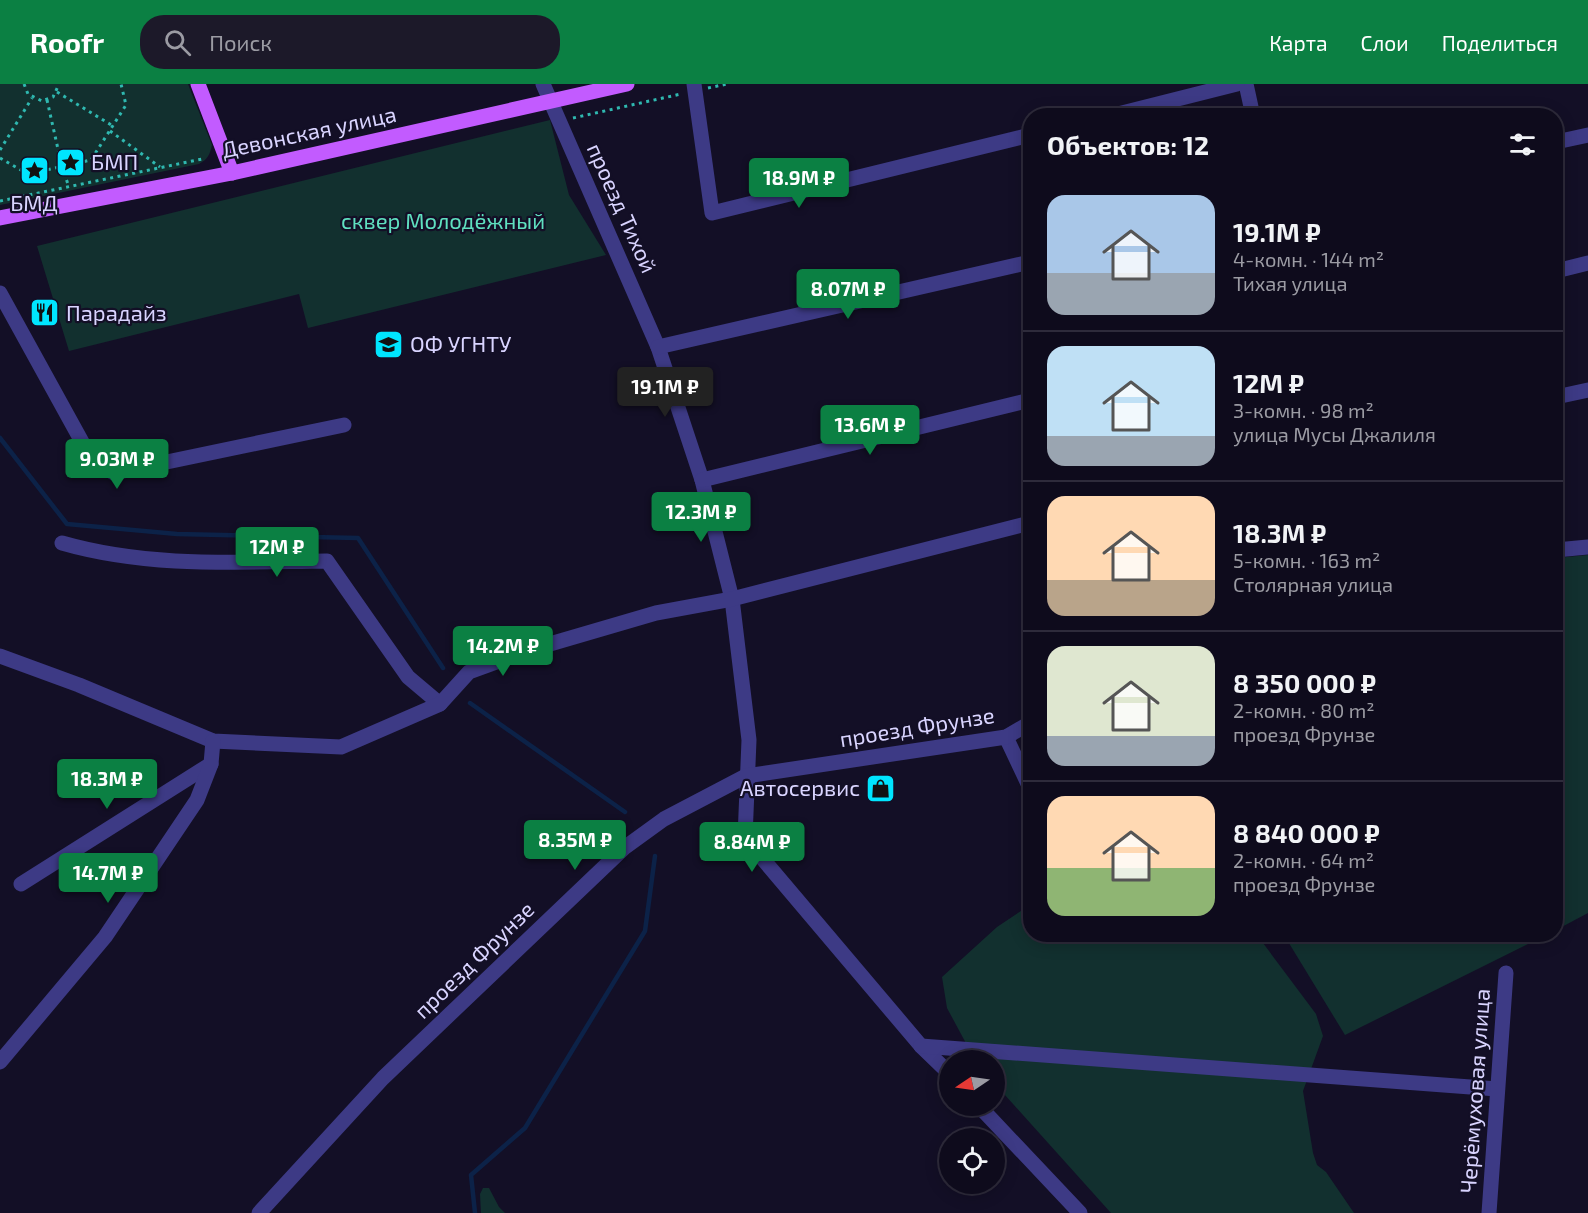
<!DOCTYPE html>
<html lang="ru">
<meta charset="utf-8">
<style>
body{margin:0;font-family:"Exo 2",sans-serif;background:#1c1929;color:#f1f3f6;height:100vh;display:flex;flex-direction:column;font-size:22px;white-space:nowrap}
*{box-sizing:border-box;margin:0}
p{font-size:20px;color:#9b9ba3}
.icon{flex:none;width:33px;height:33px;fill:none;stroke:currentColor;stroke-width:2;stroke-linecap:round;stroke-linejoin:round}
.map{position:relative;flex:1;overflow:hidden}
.details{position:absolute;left:1023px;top:24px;width:540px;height:834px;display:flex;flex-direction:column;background:#0e0b1c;border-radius:24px;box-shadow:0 3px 15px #0003,0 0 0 2px #2e2b3b}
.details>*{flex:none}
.needle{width:39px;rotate:257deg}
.controls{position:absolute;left:939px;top:966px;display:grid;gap:12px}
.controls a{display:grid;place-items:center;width:66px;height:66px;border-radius:50%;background:#0e0b1c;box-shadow:0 3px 15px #0003,0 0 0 2px #2e2b3b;font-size:30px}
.price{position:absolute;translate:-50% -51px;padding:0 14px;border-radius:6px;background:#0b8043;color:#fff;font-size:20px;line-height:39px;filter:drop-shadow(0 2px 3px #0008)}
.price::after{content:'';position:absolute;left:50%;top:36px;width:18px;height:14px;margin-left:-9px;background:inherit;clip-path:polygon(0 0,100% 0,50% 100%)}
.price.active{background:#222;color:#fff}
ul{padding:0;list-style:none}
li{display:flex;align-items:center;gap:18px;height:150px;padding:0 24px}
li+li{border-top:2px solid #2e2b3b}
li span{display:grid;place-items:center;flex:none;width:168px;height:120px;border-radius:18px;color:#555}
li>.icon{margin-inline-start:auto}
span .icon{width:72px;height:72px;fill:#fffc;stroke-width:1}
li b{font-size:26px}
h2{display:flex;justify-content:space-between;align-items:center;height:72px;padding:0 24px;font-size:26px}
header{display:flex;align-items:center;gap:36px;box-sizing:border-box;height:84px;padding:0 30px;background:#0b8043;color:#fff}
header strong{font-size:28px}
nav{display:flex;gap:33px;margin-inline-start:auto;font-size:21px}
.search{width:420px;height:54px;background:#1c1929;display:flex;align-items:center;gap:15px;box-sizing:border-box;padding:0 21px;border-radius:24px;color:#9b9ba3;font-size:22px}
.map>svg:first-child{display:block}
</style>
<header>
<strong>Roofr</strong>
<div class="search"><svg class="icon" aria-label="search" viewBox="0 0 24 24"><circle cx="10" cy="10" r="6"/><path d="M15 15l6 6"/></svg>Поиск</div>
<nav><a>Карта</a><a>Слои</a><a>Поделиться</a></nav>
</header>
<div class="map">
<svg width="1588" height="1129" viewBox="0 0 1588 1129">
<rect width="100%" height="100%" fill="#130f26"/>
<g fill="#12302f">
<path d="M0,0H188L212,61C210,70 208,75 199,80L0,121Z"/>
<path d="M550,36L569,111L606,171L308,244L299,210L69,267L37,162Z"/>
<path d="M1588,471V829L1556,846V474Z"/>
<path d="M1030,821V850L1257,851L1316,930L1323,952L1303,1007L1313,1069L1317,1081L1326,1088L1354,1129H1111L995,1000L994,976H975L947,924L942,893L997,843Z"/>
<path d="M1284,851H1546L1345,951Z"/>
<path d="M483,1104H489L499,1123L505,1129H481L480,1110Z"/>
</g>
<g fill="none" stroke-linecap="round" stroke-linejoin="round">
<g stroke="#0c2248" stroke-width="4.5">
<path d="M0,354L67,440L177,450L358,454L443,584"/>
<path d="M470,619L625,728"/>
<path d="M475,1129L471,1091L525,1044L645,847L655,772"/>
</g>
<g stroke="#2fb8b0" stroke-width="3" stroke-dasharray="3 4.5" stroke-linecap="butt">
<path d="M24,0L28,10L42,17L53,13L59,0"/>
<path d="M708,4L727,0"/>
<path d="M57,8L113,42"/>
<path d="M47,16L62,83L69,103"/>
<path d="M573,34L681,10"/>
<path d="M110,47L160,83"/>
<path d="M0,66L32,14"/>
<path d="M0,74L28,90L91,76L126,21L121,0"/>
<path d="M0,117L202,75"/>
</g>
<g stroke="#3d3a85" stroke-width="15">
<path d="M543,0L658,263L702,396L732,515L749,656L745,754L921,962L950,990"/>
<path d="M694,0L712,129L1030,51"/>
<path d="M1246,0L1253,32"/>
<path d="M1110,32L1237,0"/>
<path d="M1556,58L1588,51"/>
<path d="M1556,187L1588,179"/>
<path d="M0,209L92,376L114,389L344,341"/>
<path d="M658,263L1030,178"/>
<path d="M1556,313L1588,306"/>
<path d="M702,396L1030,316"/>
<path d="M62,459C149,484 238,478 327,477L408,593L440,620"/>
<path d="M1556,466L1588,463"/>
<path d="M0,572L79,601L213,657L341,663L440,620L469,588L526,567L656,529L732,515L1030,439"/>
<path d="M1006,653L1030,704"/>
<path d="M21,800L211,680"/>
<path d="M921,962L1497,1005"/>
<path d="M0,978L105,853L197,716L211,680L213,657"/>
<path d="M979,1022L1080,1129"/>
<path d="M259,1129L383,994L624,764L664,735L746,692L1006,653L1030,639"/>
<path d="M1489,1129L1506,889"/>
</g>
<g stroke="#c25bff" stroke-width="15">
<path d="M198,0L232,89"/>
<path d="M0,134L232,89L627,0"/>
</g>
</g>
<defs>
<symbol id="sight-square" viewBox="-11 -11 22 22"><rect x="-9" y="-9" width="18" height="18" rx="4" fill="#00e5ff" stroke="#130f26"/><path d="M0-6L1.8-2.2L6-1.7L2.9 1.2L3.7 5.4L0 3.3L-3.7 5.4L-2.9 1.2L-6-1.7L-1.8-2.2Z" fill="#111"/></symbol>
<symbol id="restaurant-square" viewBox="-11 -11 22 22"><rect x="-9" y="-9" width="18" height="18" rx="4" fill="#00e5ff" stroke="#130f26"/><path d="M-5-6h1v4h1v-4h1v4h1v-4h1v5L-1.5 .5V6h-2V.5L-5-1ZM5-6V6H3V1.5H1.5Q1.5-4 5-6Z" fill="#111"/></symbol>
<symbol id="university-square" viewBox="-11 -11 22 22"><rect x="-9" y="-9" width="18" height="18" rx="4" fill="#00e5ff" stroke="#130f26"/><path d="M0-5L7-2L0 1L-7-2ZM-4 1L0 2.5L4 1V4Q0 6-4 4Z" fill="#111"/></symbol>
<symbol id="shop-square" viewBox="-11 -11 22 22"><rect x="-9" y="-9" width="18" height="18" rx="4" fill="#00e5ff" stroke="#130f26"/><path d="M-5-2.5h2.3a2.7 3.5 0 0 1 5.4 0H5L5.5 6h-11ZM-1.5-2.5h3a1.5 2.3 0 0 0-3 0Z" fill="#111"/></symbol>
</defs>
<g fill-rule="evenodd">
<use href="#sight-square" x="54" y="62" width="33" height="33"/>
<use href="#sight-square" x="18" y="70" width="33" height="33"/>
<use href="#restaurant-square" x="28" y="212" width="33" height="33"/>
<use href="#university-square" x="372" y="244" width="33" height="33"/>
<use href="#shop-square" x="864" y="688" width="33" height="33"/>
</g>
<g text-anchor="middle" stroke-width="4.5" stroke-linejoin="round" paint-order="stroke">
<g font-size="22" fill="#d9d4ff" stroke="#130f26">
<text transform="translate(309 48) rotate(-12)" y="8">Девонская улица</text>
<text transform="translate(622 124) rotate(66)" y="8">проезд Тихой</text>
<text transform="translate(917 643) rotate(-9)" y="8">проезд Фрунзе</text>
<text transform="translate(474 876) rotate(-44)" y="8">проезд Фрунзе</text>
<text transform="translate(1475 1007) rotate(-86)" y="8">Черёмуховая улица</text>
</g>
<g font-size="22" fill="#d9d4ff" stroke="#130f26" text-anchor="start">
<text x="91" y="86">БМП</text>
<text x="34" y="127" text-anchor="middle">БМД</text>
<text x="66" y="237">Парадайз</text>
<text x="410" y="268">ОФ УГНТУ</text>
<text x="860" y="712" text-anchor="end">Автосервис</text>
</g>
<g font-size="22" fill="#5fe0c0" stroke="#130f26">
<text x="443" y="145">сквер Молодёжный</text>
</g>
</g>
</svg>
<div class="controls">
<a><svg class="needle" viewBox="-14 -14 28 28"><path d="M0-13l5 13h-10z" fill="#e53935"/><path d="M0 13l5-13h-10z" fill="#9b9ba3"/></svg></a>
<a><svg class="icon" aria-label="locate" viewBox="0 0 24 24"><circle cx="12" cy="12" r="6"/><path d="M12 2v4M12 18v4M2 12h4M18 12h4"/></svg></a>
</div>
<b class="price" style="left:799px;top:125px">18.9M ₽</b>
<b class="price" style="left:848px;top:236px">8.07M ₽</b>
<b class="price active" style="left:665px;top:334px">19.1M ₽</b>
<b class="price" style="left:870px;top:372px">13.6M ₽</b>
<b class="price" style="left:117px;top:406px">9.03M ₽</b>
<b class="price" style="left:701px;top:459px">12.3M ₽</b>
<b class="price" style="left:277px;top:494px">12M ₽</b>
<b class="price" style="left:503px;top:593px">14.2M ₽</b>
<b class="price" style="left:107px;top:726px">18.3M ₽</b>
<b class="price" style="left:575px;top:787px">8.35M ₽</b>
<b class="price" style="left:752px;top:789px">8.84M ₽</b>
<b class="price" style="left:108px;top:820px">14.7M ₽</b>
<section class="details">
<h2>Объектов: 12<svg class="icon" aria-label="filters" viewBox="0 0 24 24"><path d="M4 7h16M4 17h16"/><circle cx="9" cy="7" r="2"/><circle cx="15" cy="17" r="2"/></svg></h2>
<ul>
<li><span style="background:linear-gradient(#a9c7e8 65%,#9aa5b1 0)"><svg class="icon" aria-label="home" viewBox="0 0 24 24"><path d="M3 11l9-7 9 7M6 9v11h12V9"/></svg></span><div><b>19.1M ₽</b><p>4-комн. · 144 m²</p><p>Тихая улица</p></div></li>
<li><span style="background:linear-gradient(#bfe0f5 75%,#9aa5b1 0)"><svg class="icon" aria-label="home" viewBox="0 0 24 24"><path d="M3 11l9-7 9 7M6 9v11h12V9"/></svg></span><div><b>12M ₽</b><p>3-комн. · 98 m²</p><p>улица Мусы Джалиля</p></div></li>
<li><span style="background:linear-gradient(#ffd9b3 70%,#b9a48a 0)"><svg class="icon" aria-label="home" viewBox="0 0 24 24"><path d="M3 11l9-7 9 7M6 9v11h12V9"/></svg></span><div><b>18.3M ₽</b><p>5-комн. · 163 m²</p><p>Столярная улица</p></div></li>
<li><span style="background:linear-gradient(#dfe7d0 75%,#9aa5b1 0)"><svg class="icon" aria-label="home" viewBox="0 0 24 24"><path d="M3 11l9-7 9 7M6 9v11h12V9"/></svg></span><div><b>8 350 000 ₽</b><p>2-комн. · 80 m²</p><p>проезд Фрунзе</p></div></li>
<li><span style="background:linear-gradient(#ffd9b3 60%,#8fb573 0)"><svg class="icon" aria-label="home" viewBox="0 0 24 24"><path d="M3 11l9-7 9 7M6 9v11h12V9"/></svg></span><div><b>8 840 000 ₽</b><p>2-комн. · 64 m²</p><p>проезд Фрунзе</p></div></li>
</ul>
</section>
</div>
